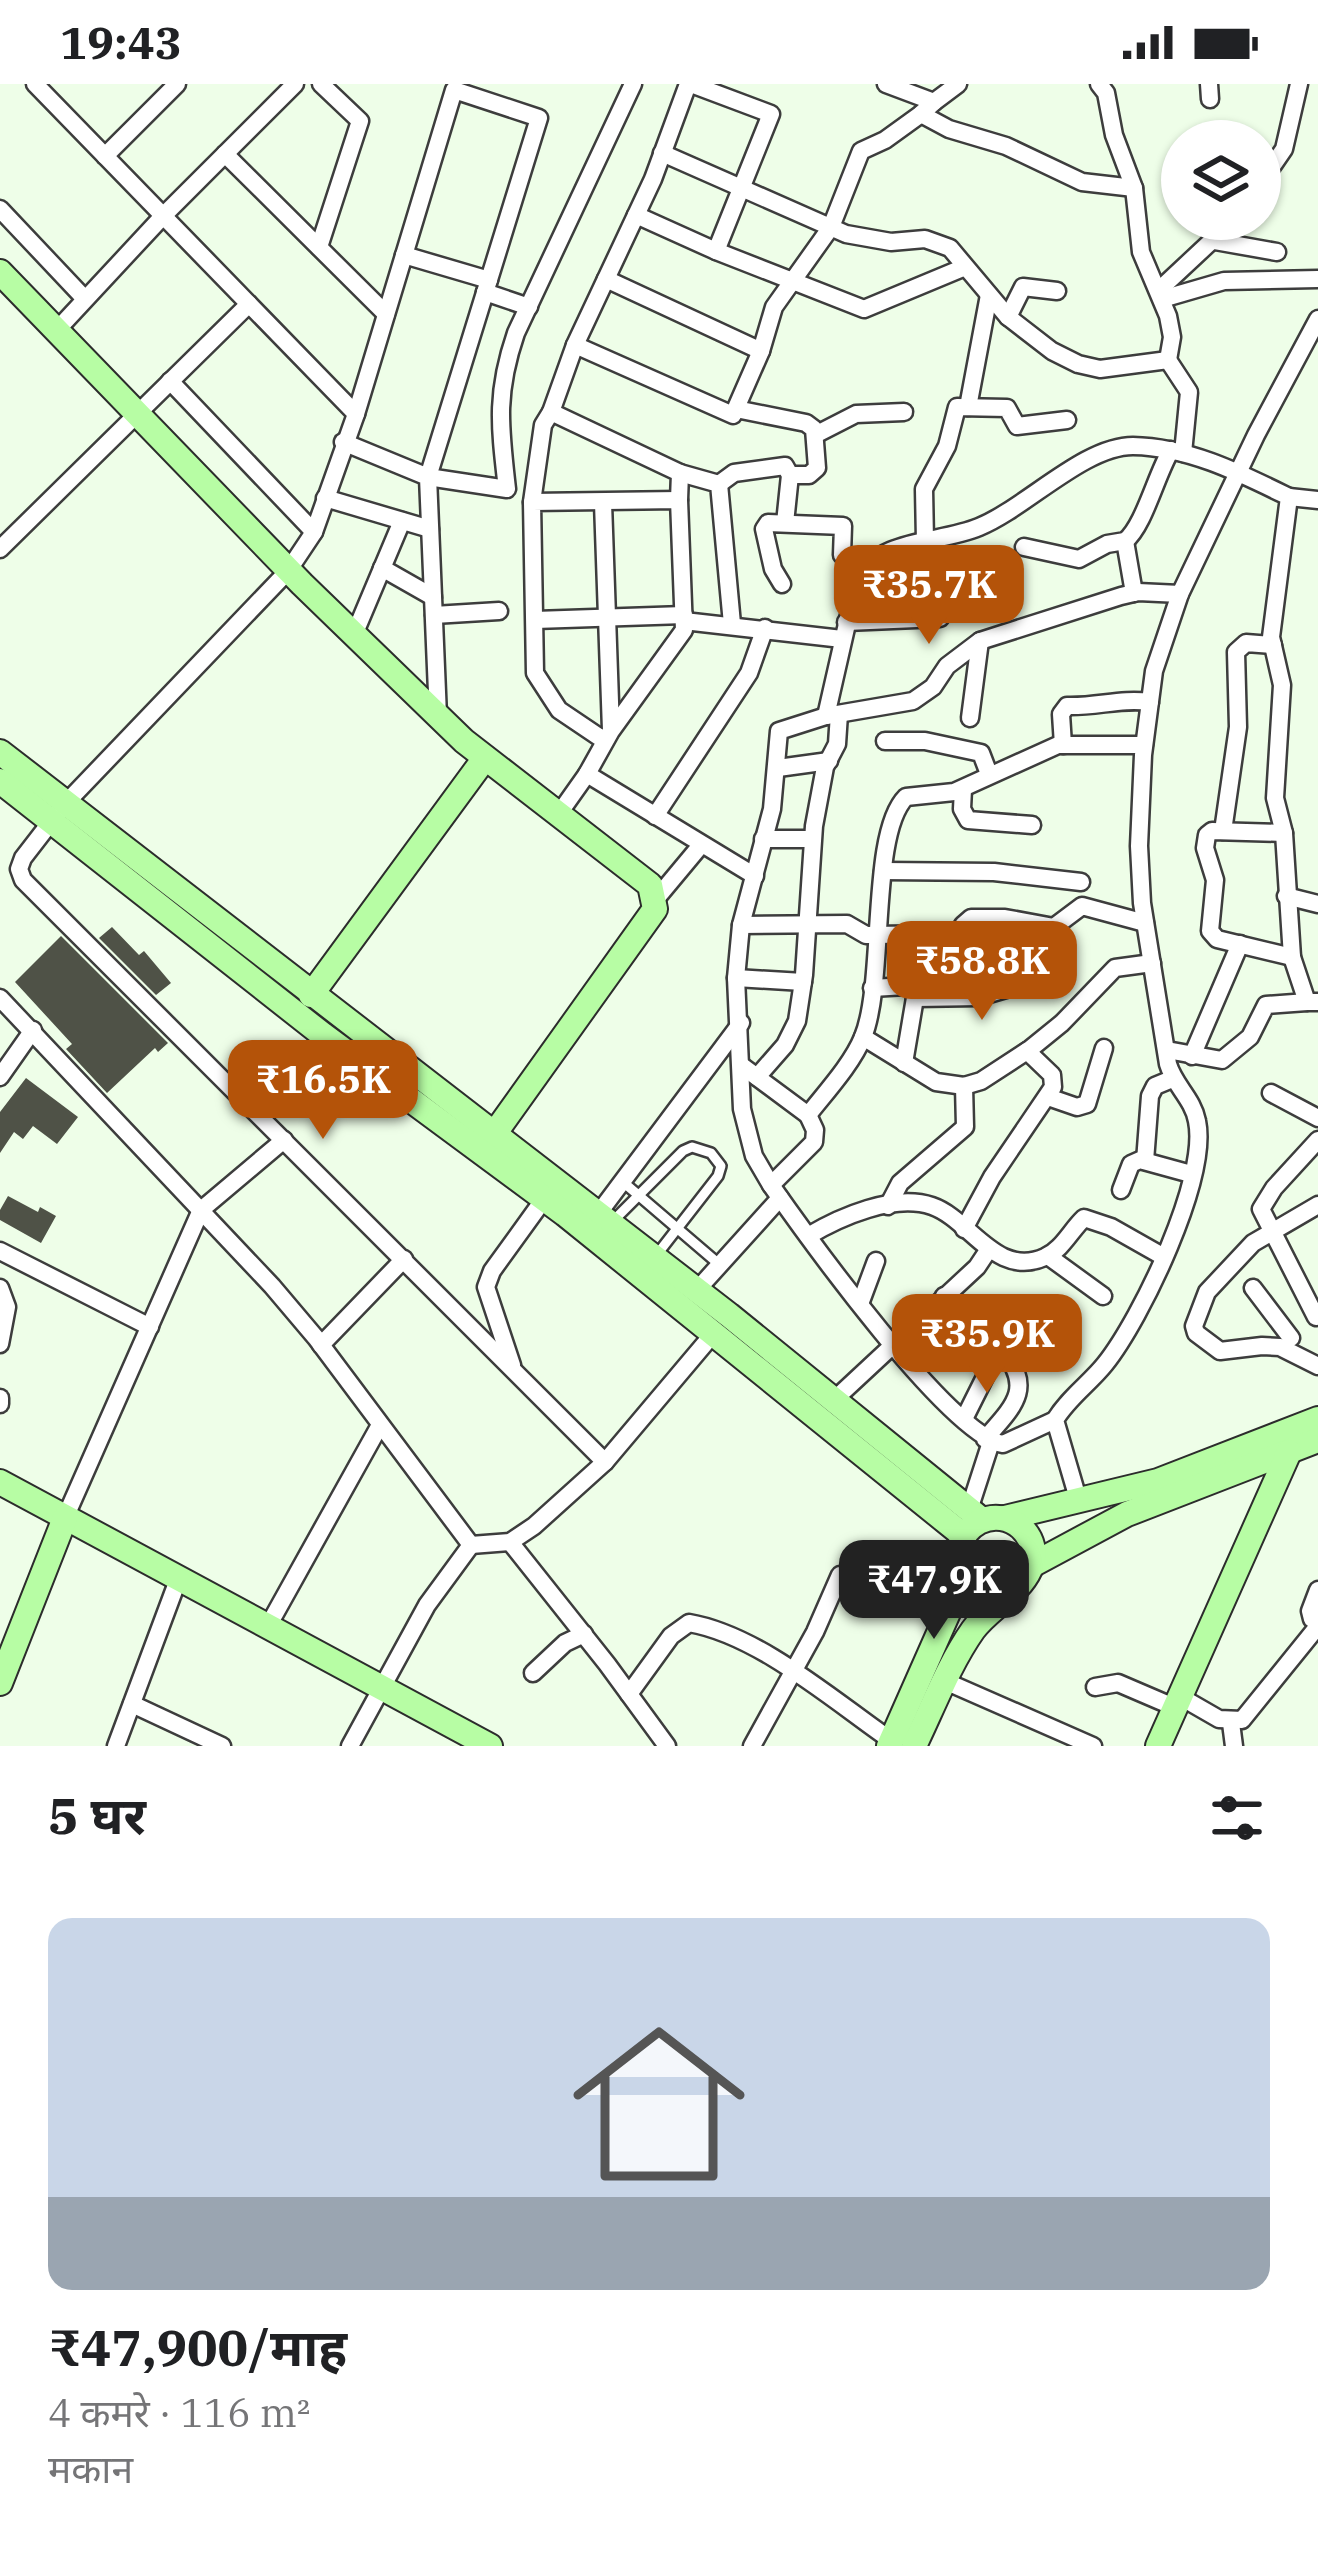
<!DOCTYPE html>
<html lang="hi">
<meta charset="utf-8">
<style>
body{margin:0;font-family:"IBM Plex Serif","Noto Sans Devanagari",serif;background:#f6f6f6;color:#202124;height:100vh;display:flex;flex-direction:column;font-size:45px;white-space:nowrap}
*{box-sizing:border-box;margin:0}
p{font-size:39px;color:#757577}
.icon{flex:none;width:66px;height:66px;fill:none;stroke:currentColor;stroke-width:2;stroke-linecap:round;stroke-linejoin:round}
.map{position:relative;height:1662px;overflow:hidden}
.details{display:flex;flex-direction:column;background:#fff;flex:1}
.details>*{flex:none}
.fabs{position:absolute;left:1161px;top:36px;display:grid;gap:24px}
.fabs a{display:grid;place-items:center;width:120px;height:120px;border-radius:50%;background:#fff;box-shadow:0 3px 9px #0004;font-size:60px}
.price{position:absolute;translate:-50% -102px;padding:0 27px;border-radius:24px;background:#b45309;color:#fff;font-size:39px;line-height:78px;filter:drop-shadow(0 3px 6px #0008)}
.price::after{content:'';position:absolute;left:50%;top:72px;width:36px;height:27px;margin-left:-18px;background:inherit;clip-path:polygon(0 0,100% 0,50% 100%)}
.price.on{background:#222;color:#fff}
ul{padding:0;list-style:none}
li{display:grid;align-content:center;gap:24px;height:636px;padding:0 48px}
li+li{border-top:3px solid #e0e0e0}
li span{display:grid;place-items:center;height:372px;border-radius:24px;color:#555}
li>.icon{margin-inline-start:auto}
span .icon{width:216px;height:216px;fill:#fffc;stroke-width:1}
li b{font-size:51px}
h2{display:flex;justify-content:space-between;align-items:center;height:144px;padding:0 48px;font-size:51px}
.status{display:flex;justify-content:space-between;align-items:center;height:84px;padding:0 60px;background:#fff;direction:ltr}
.status svg{height:33px;fill:currentColor}
.map>svg:first-child{display:block}
</style>
<div class="status"><b>19:43</b><svg viewBox="0 0 49 12"><path d="M0 12V9h3v3zM5 12V6h3v6zM10 12V3h3v9zM15 12V0h3v12zM26 1h20v11H26zM47 4h2v5h-2z"/></svg></div>
<div class="map">
<svg width="1318" height="1662" viewBox="0 0 1318 1662">
<rect width="100%" height="100%" fill="#eefee8"/>
<g fill="#4f5247">
<path d="M112,843L139,871L144,867L171,899L156,911L99,854Z"/>
<path d="M61,852L168,959L158,968L155,964L107,1009L66,965L72,960L15,898Z"/>
<path d="M26,994L78,1033L57,1060L33,1042L23,1055L14,1048L0,1069V1028Z"/>
<path d="M8,1112L38,1128L40,1123L56,1132L41,1159L0,1136V1126Z"/>
</g>
<g fill="none" stroke-linecap="round" stroke-linejoin="round">
<defs>
<g id="lane">
<path d="M623,1098L720,1181"/>
<path d="M614,1136L683,1067L692,1063L711,1069L721,1082L718,1092L655,1173"/>
</g>
<g id="street">
<path d="M35,0L356,330L314,448L288,487L64,721L23,774L19,785L23,796L605,1378"/>
<path d="M691,0L771,30L716,167"/>
<path d="M886,0L934,18L958,0"/>
<path d="M1099,0L1106,9L1114,51L1134,104L1141,168L1168,232L1172,253L1168,276"/>
<path d="M1209,0L1210,15"/>
<path d="M934,18L921,30L949,45L1006,62L1082,98L1134,104"/>
<path d="M662,69L846,150L891,158L925,155L950,164L1008,233L1052,267L1078,280L1100,285L1168,276"/>
<path d="M225,70L386,230"/>
<path d="M105,72L177,0"/>
<path d="M1260,100L1284,65L1299,0"/>
<path d="M0,125L85,215"/>
<path d="M636,131L716,167L864,225L965,183"/>
<path d="M1215,157L1277,168"/>
<path d="M319,163L360,37L321,0"/>
<path d="M404,171L489,196"/>
<path d="M606,195L761,267"/>
<path d="M1159,206L1235,135"/>
<path d="M485,208L529,223"/>
<path d="M1162,215L1224,197L1318,195"/>
<path d="M1008,233L1023,203L1057,207"/>
<path d="M56,247L163,132L295,0"/>
<path d="M575,261L733,331L761,267L774,223L831,143L861,67L885,56L921,30"/>
<path d="M1168,276L1189,308L1183,369"/>
<path d="M170,297L314,448"/>
<path d="M968,323L989,211"/>
<path d="M736,325L806,339L814,345L817,384L809,391H790"/>
<path d="M356,330L454,6L539,34L428,393L507,405C500,343 495,310 516,249L633,0"/>
<path d="M815,351L856,330L904,328"/>
<path d="M343,358L428,393L438,632"/>
<path d="M680,389L719,400L732,540"/>
<path d="M719,400L734,389L785,382L790,391L785,439"/>
<path d="M1289,413L1318,416"/>
<path d="M325,414L430,445"/>
<path d="M679,416L680,389L551,328L575,261L653,95L688,0"/>
<path d="M532,418L543,341L551,328"/>
<path d="M603,419L611,646"/>
<path d="M925,457L924,405L947,362L957,323L1007,324L1017,342L1067,336"/>
<path d="M1125,457L1134,509"/>
<path d="M1024,463L1079,475L1107,460L1125,457C1144,442 1156,391 1171,366"/>
<path d="M0,465L249,220"/>
<path d="M382,484L433,513"/>
<path d="M782,500L773,485L764,445L768,439L843,442L842,471L860,491"/>
<path d="M434,531L499,527"/>
<path d="M535,536L684,531"/>
<path d="M684,537L842,555"/>
<path d="M846,538L940,534L948,524L945,507L947,498L1001,493"/>
<path d="M354,551L402,437"/>
<path d="M826,632L857,496C881,453 938,460 979,443C1027,423 1084,362 1133,362C1189,363 1240,389 1289,413L1271,553L1282,601L1275,714L1284,749L1292,873L1307,918H1318"/>
<path d="M970,634L980,557"/>
<path d="M885,657H925L981,669L989,690"/>
<path d="M1063,661L1061,630L1067,622C1098,623 1120,614 1150,618"/>
<path d="M778,684L829,677"/>
<path d="M587,690L755,792"/>
<path d="M963,705L962,725L968,736L1032,741"/>
<path d="M558,731L587,690L611,647L684,546L679,416L532,418L535,589L559,626L605,657"/>
<path d="M655,732L749,589L765,544"/>
<path d="M1223,747L1238,643L1236,568L1246,559L1273,561"/>
<path d="M1284,749L1212,747L1207,751L1205,764L1215,796L1210,847L1217,855L1292,873"/>
<path d="M763,755H812"/>
<path d="M883,787L994,788L1081,798"/>
<path d="M1286,812L1318,820"/>
<path d="M656,815L701,761"/>
<path d="M1034,840C1028,868 988,874 966,863L963,841L971,834H1005L1054,843L1082,822L1145,839"/>
<path d="M741,841L847,840L866,851L963,850"/>
<path d="M736,894L803,898"/>
<path d="M872,904L906,902L916,908L904,979"/>
<path d="M0,914L272,1202L316,1254L471,1461L427,1521L350,1662"/>
<path d="M915,914L979,913L1040,895"/>
<path d="M863,953L936,998L964,1002L981,997L1030,965L1062,939L1115,884L1152,879"/>
<path d="M1167,966L1222,976L1250,953L1266,921L1307,918"/>
<path d="M1192,972L1240,860"/>
<path d="M742,982L808,1031C826,1008 852,980 863,953C886,897 869,750 906,713L954,708L1058,661H1144"/>
<path d="M0,993L33,946"/>
<path d="M757,993L785,961L797,937L804,891L814,742L825,683L837,660L839,630"/>
<path d="M1271,1009L1318,1034"/>
<path d="M1048,1013L1077,1023L1087,1020L1104,964"/>
<path d="M1145,1077L1150,1012L1155,1002L1172,995"/>
<path d="M771,1101L814,1058L815,1046L808,1031"/>
<path d="M1121,1106L1131,1080L1140,1076L1191,1090"/>
<path d="M1318,1121L1253,1159L1207,1208L1194,1242L1196,1249L1220,1267L1262,1262L1280,1263L1318,1282"/>
<path d="M888,1122L900,1099L965,1043L964,1002"/>
<path d="M598,1130L741,939"/>
<path d="M964,1145L992,1093L1053,1003L1052,991L1027,967"/>
<path d="M808,1152C840,1133 894,1109 932,1122C970,1135 996,1195 1045,1173C1062,1166 1071,1146 1084,1134L1111,1143L1164,1173"/>
<path d="M0,1167L150,1243"/>
<path d="M1048,1172L1103,1212"/>
<path d="M0,1204L7,1223L0,1260"/>
<path d="M1253,1204L1291,1254"/>
<path d="M697,1206L780,1114"/>
<path d="M944,1212L993,1275"/>
<path d="M860,1220L876,1177"/>
<path d="M1316,1233L1261,1125L1274,1104L1318,1056"/>
<path d="M321,1261L404,1175"/>
<path d="M512,1281L486,1203L492,1187L544,1115"/>
<path d="M0,1314V1320"/>
<path d="M834,1316L977,1183L989,1165"/>
<path d="M964,1335L996,1271L1042,1239"/>
<path d="M1055,1336L1003,1360C951,1353 806,1151 771,1101L754,1072L742,1025L736,894L741,841L772,725L779,647L826,632L913,617L933,603L947,582L980,557L1121,512L1138,508L1180,510"/>
<path d="M985,1355C1013,1323 1035,1304 1002,1266"/>
<path d="M1079,1418L1055,1336C1068,1314 1090,1299 1105,1280C1141,1235 1209,1094 1197,1037C1193,1015 1174,1001 1168,980L1142,819L1139,762L1143,671L1154,587L1180,510L1256,351L1318,235"/>
<path d="M969,1426L991,1358"/>
<path d="M65,1434L201,1126L284,1056"/>
<path d="M510,1458L607,1580L667,1662"/>
<path d="M471,1461L510,1458L534,1442L605,1378L713,1250"/>
<path d="M1318,1506L1310,1527L1312,1535L1318,1538"/>
<path d="M267,1544L380,1341"/>
<path d="M533,1589L565,1559L584,1550"/>
<path d="M947,1598L1093,1662"/>
<path d="M1095,1603L1118,1599L1174,1623"/>
<path d="M629,1610L671,1552L689,1539C759,1551 834,1617 892,1657"/>
<path d="M1179,1612L1219,1635L1242,1636L1318,1542"/>
<path d="M132,1620L222,1662"/>
<path d="M1231,1639L1234,1662"/>
<path d="M116,1662L178,1496"/>
<path d="M752,1662L815,1548L840,1491"/>
</g>
<g id="secondary">
<path d="M0,188L302,500L464,657L650,801L655,825L487,1060"/>
<path d="M0,668L729,1231L982,1436"/>
<path d="M0,697L323,951L565,1130L964,1452"/>
<path d="M311,911L485,674"/>
<path d="M0,1398L490,1662"/>
<path d="M1005,1434L1158,1397L1318,1335"/>
<path d="M1032,1481L1127,1430L1318,1356"/>
<path d="M0,1599L65,1434"/>
<path d="M889,1662L955,1513L962,1485"/>
<path d="M914,1662C932,1625 949,1580 973,1546C988,1525 1019,1510 1030,1485C1044,1453 1009,1422 979,1438C936,1462 970,1525 1019,1500"/>
<path d="M1158,1662L1289,1368"/>
</g>
</defs>
<use href="#lane" stroke="#3d3d3d" stroke-width="14"/>
<use href="#street" stroke="#3d3d3d" stroke-width="21"/>
<use href="#secondary" stroke="#2c2c2c" stroke-width="28"/>
<use href="#lane" stroke="#fff" stroke-width="9"/>
<use href="#street" stroke="#fff" stroke-width="16"/>
<use href="#secondary" stroke="#b7fda4" stroke-width="24"/>
</g>
</svg>
<div class="fabs">
<a><svg class="icon" aria-label="layers" viewBox="0 0 24 24"><path d="M12 4l9 5-9 5-9-5zM3 14l9 5 9-5"/></svg></a>
</div>
<b class="price" style="left:929px;top:563px">₹35.7K</b>
<b class="price" style="left:982px;top:939px">₹58.8K</b>
<b class="price" style="left:323px;top:1058px">₹16.5K</b>
<b class="price" style="left:987px;top:1312px">₹35.9K</b>
<b class="price on" style="left:934px;top:1558px">₹47.9K</b>
</div>
<section class="details">
<h2>5 घर<svg class="icon" aria-label="filters" viewBox="0 0 24 24"><path d="M4 7h16M4 17h16"/><circle cx="9" cy="7" r="2"/><circle cx="15" cy="17" r="2"/></svg></h2>
<ul>
<li><span style="background:linear-gradient(#c9d6e8 75%,#9aa5b1 0)"><svg class="icon" aria-label="home" viewBox="0 0 24 24"><path d="M3 11l9-7 9 7M6 9v11h12V9"/></svg></span><div><b>₹47,900/माह</b><p>4 कमरे · 116 m²</p><p>मकान</p></div></li>
</ul>
</section>
